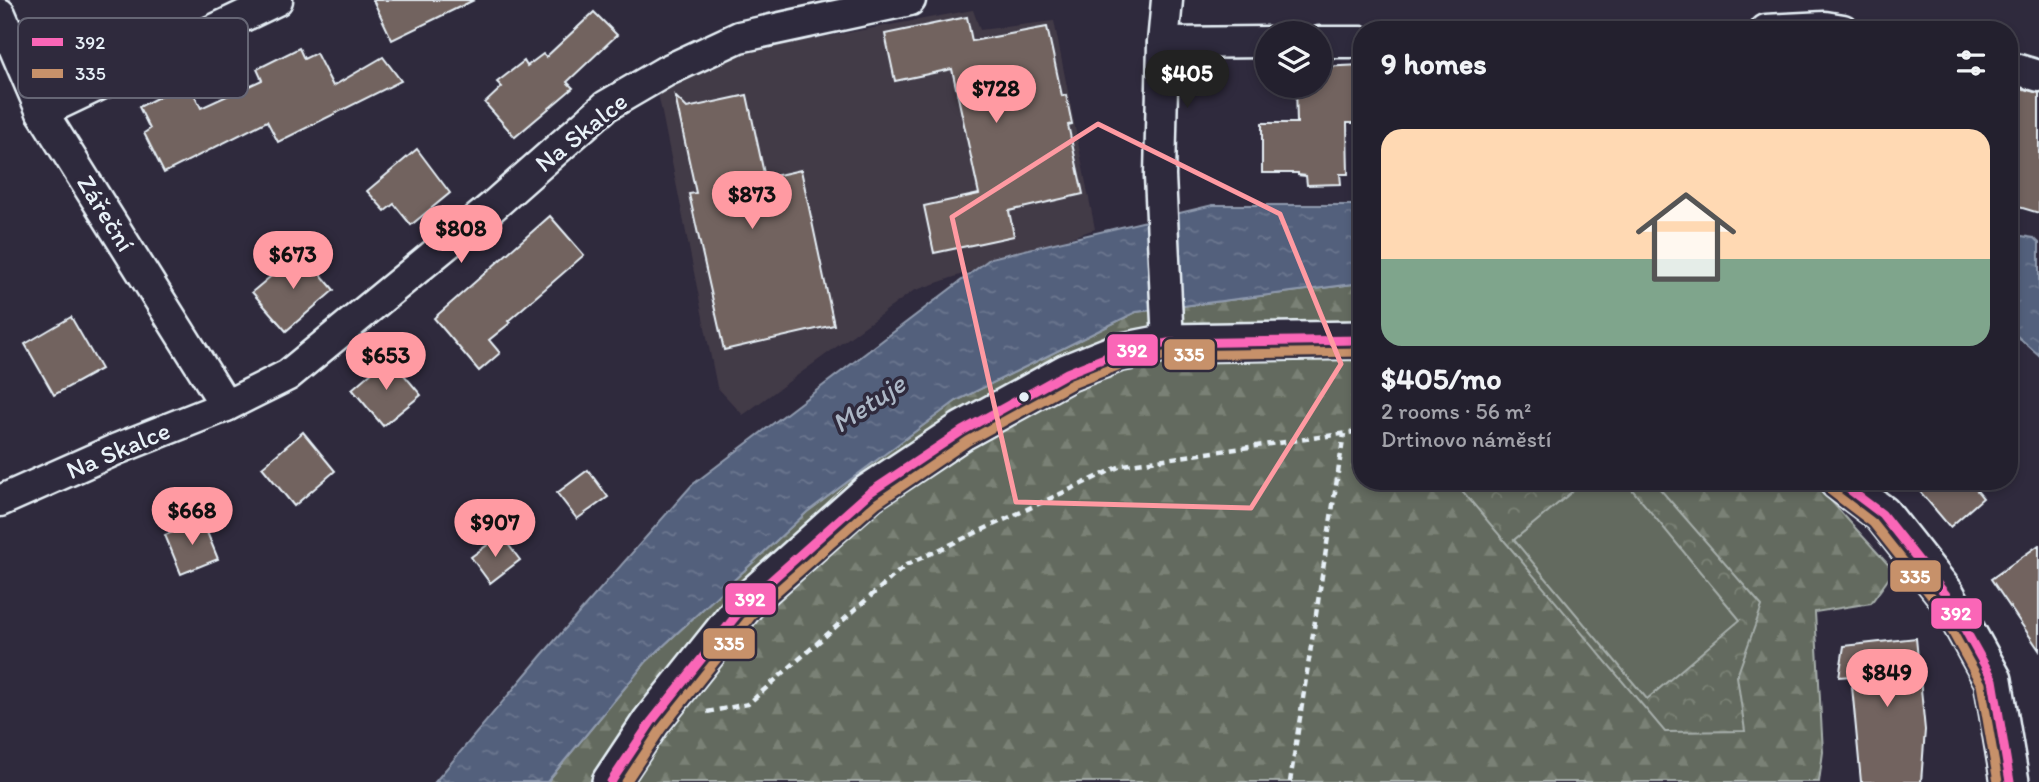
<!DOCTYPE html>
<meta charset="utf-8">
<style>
body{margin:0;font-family:Itim,sans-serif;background:#2b2836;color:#f1f3f6;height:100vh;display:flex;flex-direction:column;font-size:26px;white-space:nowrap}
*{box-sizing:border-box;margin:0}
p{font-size:23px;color:#a3a3aa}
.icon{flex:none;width:38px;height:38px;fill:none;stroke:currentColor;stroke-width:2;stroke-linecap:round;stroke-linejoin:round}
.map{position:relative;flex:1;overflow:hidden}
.details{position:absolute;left:1353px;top:21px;width:665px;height:469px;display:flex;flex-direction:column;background:#23202e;border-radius:28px;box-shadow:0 4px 10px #0003,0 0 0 2px #403e4a}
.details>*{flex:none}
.controls{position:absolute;left:1255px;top:21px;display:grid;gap:14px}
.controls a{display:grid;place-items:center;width:77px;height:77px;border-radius:50%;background:#23202e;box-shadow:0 4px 10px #0003,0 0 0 2px #403e4a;font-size:35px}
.price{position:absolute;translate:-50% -60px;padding:0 16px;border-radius:24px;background:#ff9aa2;color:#111;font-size:23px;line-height:46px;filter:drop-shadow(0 2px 4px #0008)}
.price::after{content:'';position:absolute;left:50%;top:42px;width:21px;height:16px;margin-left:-10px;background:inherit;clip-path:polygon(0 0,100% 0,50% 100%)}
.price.current{background:#222;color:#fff}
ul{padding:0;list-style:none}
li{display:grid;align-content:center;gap:14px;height:371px;padding:0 28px}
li+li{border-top:2px solid #403e4a}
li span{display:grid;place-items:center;height:217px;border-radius:21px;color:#555}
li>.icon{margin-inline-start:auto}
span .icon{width:126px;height:126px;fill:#fffc;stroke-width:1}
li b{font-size:30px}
h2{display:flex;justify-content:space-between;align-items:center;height:84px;padding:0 28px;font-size:30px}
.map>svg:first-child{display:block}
</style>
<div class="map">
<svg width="2039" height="782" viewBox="0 0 2039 782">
<defs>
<pattern id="forest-firs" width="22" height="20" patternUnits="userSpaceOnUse" patternTransform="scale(1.75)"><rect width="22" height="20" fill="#646b5e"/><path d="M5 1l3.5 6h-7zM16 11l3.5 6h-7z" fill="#7a8176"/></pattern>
<pattern id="park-crowns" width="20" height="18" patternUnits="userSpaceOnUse" patternTransform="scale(1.75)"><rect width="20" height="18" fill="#646b5e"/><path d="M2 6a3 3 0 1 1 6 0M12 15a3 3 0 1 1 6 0" fill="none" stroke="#7a8176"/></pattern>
<pattern id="water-ripples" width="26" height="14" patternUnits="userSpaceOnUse" patternTransform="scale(1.75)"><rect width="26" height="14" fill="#53607c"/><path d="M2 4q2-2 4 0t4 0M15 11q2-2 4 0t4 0" fill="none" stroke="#6c778f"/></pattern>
</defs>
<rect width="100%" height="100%" fill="#2f2a3d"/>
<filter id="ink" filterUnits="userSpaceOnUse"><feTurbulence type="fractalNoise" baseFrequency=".0143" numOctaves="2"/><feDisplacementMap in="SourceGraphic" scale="14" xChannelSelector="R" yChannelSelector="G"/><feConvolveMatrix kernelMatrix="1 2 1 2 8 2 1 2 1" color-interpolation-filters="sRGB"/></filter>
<g filter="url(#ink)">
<path fill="#433b47" d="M973,10L980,30L1054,21L1095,229L913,291L743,415L717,387L653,68Z"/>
<path fill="url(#forest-firs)" stroke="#a6aeab" stroke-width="2" d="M1361,283L1362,481H1813L1894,571L1871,603L1815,612L1823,752L1819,782H547L646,662L807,512L956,401L1136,312Z"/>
<path fill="url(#park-crowns)" stroke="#a6aeab" stroke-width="2" d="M1454,481H1653L1762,606L1737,676L1745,731L1665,732Z"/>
<path fill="#646b5e" stroke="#a6aeab" stroke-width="2" d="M1585,481H1625L1740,620L1647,699L1514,540Z"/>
<g fill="url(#water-ripples)" stroke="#8f9aae" stroke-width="2">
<path d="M1213,205H1361V283L1136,312L956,401L807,512L646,662L547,782H435L542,655L692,485L991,258Z"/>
<path d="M2009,234L2034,238L2039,243V355L2009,329Z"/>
</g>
<g fill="#72635f" stroke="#e8f1f8" stroke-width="2">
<path d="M373,0H474L392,40Z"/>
<path d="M594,12L617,35L567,82L573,88L515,137L485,103L502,87L497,82L524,61L527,66L543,54L546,57Z"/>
<path d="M967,17L972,41L1047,27L1062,96L1066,95L1072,124L1068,125L1083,194L1009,211L1014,236L934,253L924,206L979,194L952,69L895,81L885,34Z"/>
<path d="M299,48L304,59L316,53L333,86L383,57L401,81L278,142L267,121L164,173L144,133L150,129L139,107L188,82L201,108L262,80L257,69Z"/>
<path d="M1362,65V123H1347L1348,174H1340L1341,184L1307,185L1306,176L1298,175V173H1262V123H1297L1296,86H1320V67Z"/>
<path d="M2009,85L2039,93V213L2009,204Z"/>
<path d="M747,95L765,178L801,170L834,325L724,350L689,194L696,193L675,96L687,108Z"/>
<path d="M417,149L450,193L411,225L394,204L385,211L367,191Z"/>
<path d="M550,216L584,255L508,321L510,323L489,340L500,353L479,371L434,318Z"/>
<path d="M301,251L334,290L286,331L252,292Z"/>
<path d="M71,317L101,369L54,395L25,344Z"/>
<path d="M389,357L421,395L383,426L352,389Z"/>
<path d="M303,432L335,471L294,506L262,467Z"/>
<path d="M588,470L608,497L577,519L557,493Z"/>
<path d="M1911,481H1969L1983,498L1950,527Z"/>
<path d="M202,520L218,559L181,574L165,535Z"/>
<path d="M501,535L520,560L490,583L471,557Z"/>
<path d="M2039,545V650L1991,579Z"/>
<path d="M1916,638L1925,730L1921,782H1861L1851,676L1839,677L1844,646Z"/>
</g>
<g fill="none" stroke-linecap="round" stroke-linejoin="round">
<defs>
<g id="minor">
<path d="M1167,0L1163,43L1160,176L1168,343"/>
<path d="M0,14L42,112L226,406"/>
<path d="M1766,30L1825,27L1843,30"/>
<path d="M1320,42H1362"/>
<path d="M1163,43L1267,42"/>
<path d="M2009,67L2039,76"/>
<path d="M42,112L277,0"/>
<path d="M0,501L117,449L226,406L288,375L492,207L606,106L666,71L739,37L910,0"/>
</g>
<g id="tertiary">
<path d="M1838,481L1882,514L1946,595L1993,680L2010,782"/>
<path d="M611,782L651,722L747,602L869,493L962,431L1067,373L1117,353L1168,343L1362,340"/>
</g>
</defs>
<use href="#minor" stroke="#e8f1f8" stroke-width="35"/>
<use href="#tertiary" stroke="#e8f1f8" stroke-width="42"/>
<g stroke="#e8f1f8" stroke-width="4.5" stroke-dasharray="7 5" stroke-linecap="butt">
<path d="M707,712L748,704L906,565L1123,465L1362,431"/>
<path d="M1290,782L1344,434"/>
</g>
<use href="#minor" stroke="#2f2a3d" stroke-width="30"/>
<use href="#tertiary" stroke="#2f2a3d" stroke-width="37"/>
<defs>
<g id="bus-1">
<path d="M1838,481L1882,514L1946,595L1993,680L2010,782"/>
<path d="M611,782L651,722L747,602L869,493L962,431L1067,373L1117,353L1168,343L1362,340"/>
</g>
<g id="bus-2">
<path d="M1831,491L1873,523L1936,602L1981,684L1998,782"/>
<path d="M626,782L661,729L756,610L877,503L968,441L1072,384L1120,365L1169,355L1362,352"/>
</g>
</defs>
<use href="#bus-1" stroke="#2f2a3d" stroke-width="14"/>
<use href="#bus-2" stroke="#2f2a3d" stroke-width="14"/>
<use href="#bus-1" stroke="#fa66b7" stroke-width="9"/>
<use href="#bus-2" stroke="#c7916a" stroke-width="9"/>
</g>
</g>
<path fill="none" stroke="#ff9aa2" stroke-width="5" stroke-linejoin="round" d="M1098,124L1280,214L1341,364L1251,508L1016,502L952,217Z"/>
<circle fill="#e8f1f8" stroke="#2f2a3d" stroke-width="2.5" cx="1024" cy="397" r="6"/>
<g text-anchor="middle" stroke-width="7" stroke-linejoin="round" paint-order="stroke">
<g font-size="26" fill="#e8f1f8" stroke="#2f2a3d">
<text transform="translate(581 132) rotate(-39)" y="9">Na Skalce</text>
<text transform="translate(106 213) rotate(58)" y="9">Zářeční</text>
<text transform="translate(118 450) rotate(-23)" y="9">Na Skalce</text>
</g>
<g font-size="28" font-style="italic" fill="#acb7c6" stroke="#2f2a3d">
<text transform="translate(868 403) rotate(-34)" y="10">Metuje</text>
</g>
</g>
<rect x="18" y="18" width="230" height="80" rx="10" fill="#2f2a3d" stroke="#666675" stroke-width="2"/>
<rect x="32" y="38" width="31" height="8" fill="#fa66b7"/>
<rect x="32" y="69" width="31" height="9" fill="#c7916a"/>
<g font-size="19" fill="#e8f1f8">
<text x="75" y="49">392</text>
<text x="75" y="80">335</text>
</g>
<g stroke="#2f2a3d" stroke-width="2.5">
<rect x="1106" y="333" width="53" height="34" rx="7" fill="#fa66b7"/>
<rect x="1163" y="338" width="53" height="33" rx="7" fill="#c7916a"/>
<rect x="1889" y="559" width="53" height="34" rx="7" fill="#c7916a"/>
<rect x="724" y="582" width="53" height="34" rx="7" fill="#fa66b7"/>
<rect x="1930" y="597" width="53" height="33" rx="7" fill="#fa66b7"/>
<rect x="702" y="627" width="54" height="33" rx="7" fill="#c7916a"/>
</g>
<g font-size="19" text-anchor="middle" font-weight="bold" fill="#fff">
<text x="1132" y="357">392</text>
<text x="1189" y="361">335</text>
<text x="1915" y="583">335</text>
<text x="750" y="606">392</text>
<text x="1956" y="620">392</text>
<text x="729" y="650">335</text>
</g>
</svg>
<div class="controls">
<a><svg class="icon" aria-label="layers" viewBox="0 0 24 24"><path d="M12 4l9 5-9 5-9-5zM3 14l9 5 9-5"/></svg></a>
</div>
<b class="price current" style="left:1187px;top:110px">$405</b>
<b class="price" style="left:996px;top:125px">$728</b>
<b class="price" style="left:752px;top:231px">$873</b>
<b class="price" style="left:461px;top:265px">$808</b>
<b class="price" style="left:293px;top:291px">$673</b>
<b class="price" style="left:386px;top:392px">$653</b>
<b class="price" style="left:192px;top:547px">$668</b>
<b class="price" style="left:495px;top:559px">$907</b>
<b class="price" style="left:1887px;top:709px">$849</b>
<section class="details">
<h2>9 homes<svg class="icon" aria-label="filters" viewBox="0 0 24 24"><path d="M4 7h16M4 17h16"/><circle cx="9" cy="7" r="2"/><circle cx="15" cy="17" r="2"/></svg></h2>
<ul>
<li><span style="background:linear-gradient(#ffd9b3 60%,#7fa58c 0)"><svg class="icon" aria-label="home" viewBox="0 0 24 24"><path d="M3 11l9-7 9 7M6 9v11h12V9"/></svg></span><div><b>$405/mo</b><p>2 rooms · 56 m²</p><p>Drtinovo náměstí</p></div></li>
</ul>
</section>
</div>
